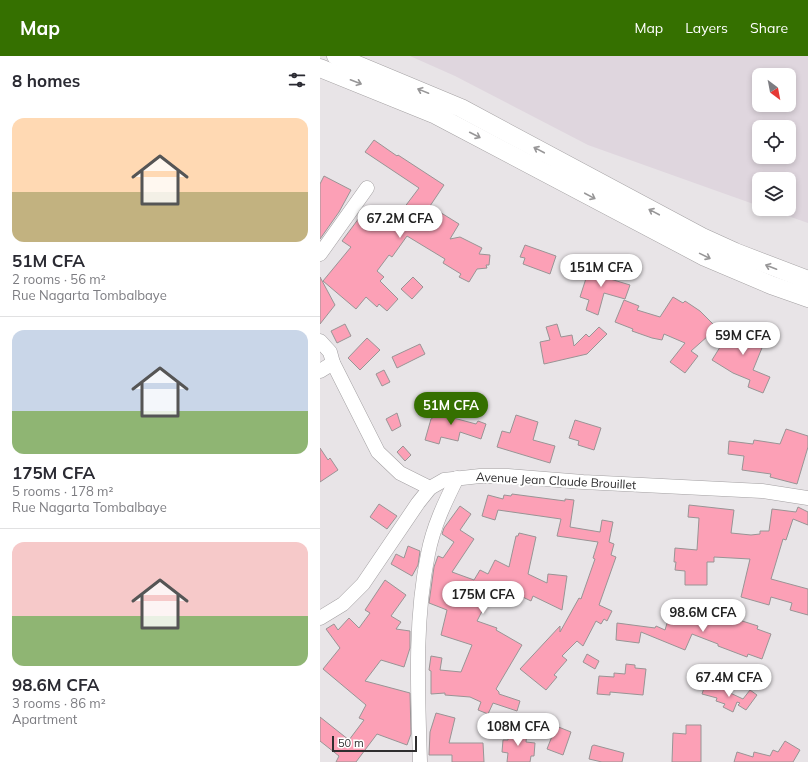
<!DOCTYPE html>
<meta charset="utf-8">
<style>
body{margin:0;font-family:Mulish,sans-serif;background:#f2f2f3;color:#2b2b33;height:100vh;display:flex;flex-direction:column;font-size:15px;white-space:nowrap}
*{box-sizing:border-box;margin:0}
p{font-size:13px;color:#7c7c81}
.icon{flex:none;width:22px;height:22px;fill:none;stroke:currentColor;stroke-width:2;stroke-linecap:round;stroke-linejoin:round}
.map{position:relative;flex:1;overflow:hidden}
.panel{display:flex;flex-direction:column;background:#fff;width:320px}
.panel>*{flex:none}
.needle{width:26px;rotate:148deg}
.buttons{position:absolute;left:432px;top:12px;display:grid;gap:8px}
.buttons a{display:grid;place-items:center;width:44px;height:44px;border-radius:8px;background:#fff;box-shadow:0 2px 6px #0003;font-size:20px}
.scale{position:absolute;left:12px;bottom:10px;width:85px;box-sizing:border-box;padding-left:4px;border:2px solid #2f2e2f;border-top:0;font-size:11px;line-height:14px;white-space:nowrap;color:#2f2e2f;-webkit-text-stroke:3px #fff;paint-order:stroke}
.price{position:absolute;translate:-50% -34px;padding:0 9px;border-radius:14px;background:#fff;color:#222;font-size:13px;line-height:26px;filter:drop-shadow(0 1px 2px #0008)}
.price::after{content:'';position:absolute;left:50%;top:24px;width:12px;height:9px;margin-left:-6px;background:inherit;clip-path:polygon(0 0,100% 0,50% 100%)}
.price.active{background:#357000;color:#fff}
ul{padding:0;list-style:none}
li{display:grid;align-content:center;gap:8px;height:212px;padding:0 12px}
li+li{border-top:1px solid #e1e1e2}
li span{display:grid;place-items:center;height:124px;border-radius:12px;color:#555}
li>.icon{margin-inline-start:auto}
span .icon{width:72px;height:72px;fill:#fffc;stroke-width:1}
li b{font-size:17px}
h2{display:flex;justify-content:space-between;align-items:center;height:48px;padding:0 12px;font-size:17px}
header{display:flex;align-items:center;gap:24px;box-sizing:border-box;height:56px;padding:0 20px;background:#357000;color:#fff}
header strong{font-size:19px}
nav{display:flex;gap:22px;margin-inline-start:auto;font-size:14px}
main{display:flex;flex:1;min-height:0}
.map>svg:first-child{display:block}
</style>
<header>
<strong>Map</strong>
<nav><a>Map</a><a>Layers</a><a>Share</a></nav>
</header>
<main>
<section class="panel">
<h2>8 homes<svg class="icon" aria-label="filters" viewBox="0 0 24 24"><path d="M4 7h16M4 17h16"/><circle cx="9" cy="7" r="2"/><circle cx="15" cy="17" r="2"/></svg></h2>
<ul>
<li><span style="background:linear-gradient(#ffd9b3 60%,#c2b280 0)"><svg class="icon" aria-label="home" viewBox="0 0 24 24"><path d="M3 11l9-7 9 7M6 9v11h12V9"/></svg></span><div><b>51M CFA</b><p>2 rooms · 56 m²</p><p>Rue Nagarta Tombalbaye</p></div></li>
<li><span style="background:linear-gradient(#c9d6e8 65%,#8fb573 0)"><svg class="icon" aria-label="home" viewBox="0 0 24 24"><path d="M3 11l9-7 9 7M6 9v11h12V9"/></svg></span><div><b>175M CFA</b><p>5 rooms · 178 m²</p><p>Rue Nagarta Tombalbaye</p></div></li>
<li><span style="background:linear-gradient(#f6c9c9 60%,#8fb573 0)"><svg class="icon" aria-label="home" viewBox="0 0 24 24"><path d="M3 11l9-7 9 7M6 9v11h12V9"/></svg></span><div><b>98.6M CFA</b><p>3 rooms · 86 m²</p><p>Apartment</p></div></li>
</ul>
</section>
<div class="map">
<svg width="488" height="706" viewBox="0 0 488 706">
<rect width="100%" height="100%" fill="#e8e4e7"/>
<path fill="#dfd6de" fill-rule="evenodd" d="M90,0H488V167L448,153H469V123H439V150L268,89L135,20ZM439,19H469V49H439ZM439,71H469V101H439Z"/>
<g fill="#fca0b6" stroke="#999495">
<path d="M54,84L77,100L78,99L124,129L110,150L139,168L130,183L140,181L162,192L159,198L170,199L169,209H166L167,212L157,213L149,226L139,221L141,218L123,207L125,203L87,180L72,201L69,199L57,215L64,221L60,225L78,243L67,255L59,248L57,251L46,241L36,253L3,225L31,191L22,185L42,158L68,173L99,132L45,96Z"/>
<path d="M4,120L31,134L19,156L0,183V128Z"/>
<path d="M205,189L236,200L230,218L203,208L205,202L200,201Z"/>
<path d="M270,210L289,214L287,222L310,229L305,243L284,237L278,259L266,254L269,244L260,241Z"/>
<path d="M0,221L15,249L0,268Z"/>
<path d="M93,221L103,231L92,243L81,233Z"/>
<path d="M353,241L363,247L365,245L380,255L397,272L371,295L378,300L365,317L350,306L365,287L344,278L342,284L332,282L312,275L313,273L295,266L304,244L319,250L317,254L340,261Z"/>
<path d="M415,267L422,270L421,272L446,282L433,314L450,321L443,337L428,331L430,324L413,317L392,304Z"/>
<path d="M25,268L31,280L17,287L11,275Z"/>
<path d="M237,268L241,281L252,279L254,290L266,278L269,281L279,271L287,278L267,298L224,308L220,286L230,284L226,271Z"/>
<path d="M47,282L60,294L40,314L28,302Z"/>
<path d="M100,288L105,298L77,312L72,301Z"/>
<path d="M64,314L70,326L62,330L56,318Z"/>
<path d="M123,339L131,341L126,360L156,368L158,365L166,368L161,383L140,376L138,385L121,381L119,388L105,384L111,363L118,358Z"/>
<path d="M77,357L81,370L72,375L66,363Z"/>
<path d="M196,359L218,366L213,384L235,390L230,407L177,391L182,375L190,377Z"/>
<path d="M255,364L281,372L274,394L258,389L259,385L249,382Z"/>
<path d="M466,373L488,380V391L477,428L450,421L451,418L422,414L424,400L408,398L409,385L433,388L434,384L460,388Z"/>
<path d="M83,390L91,399L85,405L77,396Z"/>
<path d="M0,392L8,404L10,402L18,414L0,426Z"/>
<path d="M192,438L245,445V443L254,444L250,471L280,476L282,464L293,466L289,486L294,488L291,499L296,501L279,549L292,555L287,565L284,563L281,568L276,565L263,590L257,585L242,600L247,604L234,619L237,621L226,634L200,613L240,570V576L259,542L261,543L275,503L273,502L278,486L237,480L241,463L178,454L175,464L162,460L168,439L183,443L184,439L191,440Z"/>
<path d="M59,448L77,460L67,473L50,461Z"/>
<path d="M369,449L414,454L411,477L431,479L440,478V475H449L452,453L476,456L478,451L488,456V469L473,463L466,484L463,483L451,523L488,533V559L470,554L472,547L451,541L449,549L421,541L430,503L394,501V506H387V529H365V515L355,514L356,506H354L355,492L377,494L379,462L368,461Z"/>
<path d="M140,450L151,458L140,474L154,483L132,516L154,524L160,514L168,518L175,504L189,511L196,480H198L199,477L216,481L208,518L227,527L228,518L247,520L242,554L213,540L211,545L188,534L185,540L173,534L157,565L177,572L176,574L202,589L176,633L179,636V638L200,645L197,655L173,647L168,658L158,654L161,646L150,641L125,639V637L111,638V615L109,614L111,600L122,602L120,614L141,616L152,589L121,579L127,554L109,547L114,511L118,500L123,502L134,486L122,478L124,472Z"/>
<path d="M88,490L100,495L98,509L92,520L71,508L76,498L84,502Z"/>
<path d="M65,524L86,539L71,560L81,566L76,573L90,575V592L84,611L61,604L45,625L90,637L91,678L87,689L57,678L36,706H16L19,700L0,685V661L29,684L44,664L39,662L46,649L3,613L20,592L6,573L14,568L18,574L29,562L39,572L50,557L45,554Z"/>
<path d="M358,552L388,563L389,561L406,568L410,557L420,560L419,564L438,570L437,573L451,578L442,603L428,598L427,601L406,593L398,590V588L372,578L365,594L321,576L319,587L296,584L297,567L335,572L336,570L345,574L348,564L353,566Z"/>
<path d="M267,598L279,605L275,613L263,606Z"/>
<path d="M306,608L315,609V612L326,613L323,639L290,636V639L277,638L279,620L294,621V617L305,618Z"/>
<path d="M385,629L406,634V635L423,643L430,634L437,639L426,654L418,649L420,647L417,646L413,656L403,651L405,648L396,645L397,642L382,638Z"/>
<path d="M116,657L135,662L129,687H163L164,706H132V699H109L110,676Z"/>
<path d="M366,669H381V706H352L353,677L366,678Z"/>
<path d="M236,670L251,676L243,699L227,693Z"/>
<path d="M189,673L207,675L206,686L215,687L214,700H211L210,706H187L188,697L182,696L183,684H188Z"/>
<path d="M465,685L480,694L473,706H414L417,696L433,701L434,696L450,700L453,694L458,696Z"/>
<path d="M274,689L304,697L302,706H282L269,703L272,690Z"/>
</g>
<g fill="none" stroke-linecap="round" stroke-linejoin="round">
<defs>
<g id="minor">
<path d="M0,198L47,132"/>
<path d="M0,285L10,296L13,307L58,396L80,417L110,432"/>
<path d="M0,315L13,307"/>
<path d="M0,562L23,548L43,528L98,447L110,432L124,424L160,420H188L263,426L442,435L488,442"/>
<path d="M100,706C98,637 94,566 108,498C113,471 125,446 137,422"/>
</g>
<g id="major">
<path d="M16,0L141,52L382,181L415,196L488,224"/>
<path d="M0,12L116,59L385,201L451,229L488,242"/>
</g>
</defs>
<use href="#minor" stroke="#a3a0a2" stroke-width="15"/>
<use href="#major" stroke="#a3a0a2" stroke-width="19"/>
<use href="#minor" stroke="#fff" stroke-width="14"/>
<use href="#major" stroke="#fff" stroke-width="18"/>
</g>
<defs><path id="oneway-shaft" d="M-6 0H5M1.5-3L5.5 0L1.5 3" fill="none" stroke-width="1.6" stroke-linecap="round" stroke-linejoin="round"/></defs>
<g stroke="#979697">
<use href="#oneway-shaft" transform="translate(36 26) rotate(21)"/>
<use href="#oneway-shaft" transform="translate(103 35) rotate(-158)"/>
<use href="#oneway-shaft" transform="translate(155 79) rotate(27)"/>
<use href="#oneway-shaft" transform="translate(219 94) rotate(-152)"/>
<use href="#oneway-shaft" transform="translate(270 140) rotate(28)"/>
<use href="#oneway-shaft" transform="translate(334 156) rotate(-152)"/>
<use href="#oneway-shaft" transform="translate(385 200) rotate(26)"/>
<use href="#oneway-shaft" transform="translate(451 211) rotate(-159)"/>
</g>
<g text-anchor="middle" stroke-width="4" stroke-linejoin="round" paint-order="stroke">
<g font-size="12" fill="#2f2e2f" stroke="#fff">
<text transform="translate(236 425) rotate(3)" y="4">Avenue Jean Claude Brouillet</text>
</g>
</g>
</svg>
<div class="buttons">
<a><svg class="needle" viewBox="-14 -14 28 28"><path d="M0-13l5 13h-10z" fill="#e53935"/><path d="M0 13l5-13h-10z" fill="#7c7c81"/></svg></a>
<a><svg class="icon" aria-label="locate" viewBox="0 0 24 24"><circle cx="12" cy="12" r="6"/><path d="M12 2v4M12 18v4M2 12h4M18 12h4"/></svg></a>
<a><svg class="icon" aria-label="layers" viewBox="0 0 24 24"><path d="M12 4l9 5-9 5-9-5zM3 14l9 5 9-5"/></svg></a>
</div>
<div class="scale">50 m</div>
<b class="price" style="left:80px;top:183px">67.2M CFA</b>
<b class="price" style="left:281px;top:232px">151M CFA</b>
<b class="price" style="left:423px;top:300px">59M CFA</b>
<b class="price active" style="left:131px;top:370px">51M CFA</b>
<b class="price" style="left:163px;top:559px">175M CFA</b>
<b class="price" style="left:383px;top:577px">98.6M CFA</b>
<b class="price" style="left:409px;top:642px">67.4M CFA</b>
<b class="price" style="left:198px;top:691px">108M CFA</b>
</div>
</main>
